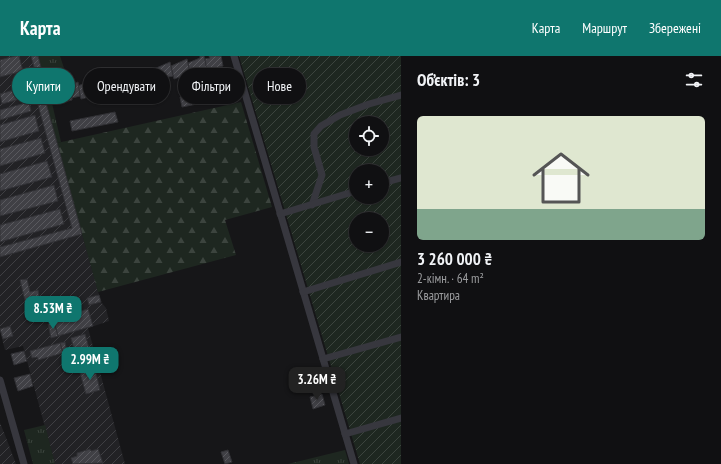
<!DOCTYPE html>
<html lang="uk">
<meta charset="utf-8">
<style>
body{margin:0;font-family:"PT Sans Narrow",sans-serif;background:#1e1e20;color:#f1f3f6;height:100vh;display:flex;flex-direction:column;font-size:15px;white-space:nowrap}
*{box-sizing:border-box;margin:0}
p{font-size:13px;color:#9c9d9f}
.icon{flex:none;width:22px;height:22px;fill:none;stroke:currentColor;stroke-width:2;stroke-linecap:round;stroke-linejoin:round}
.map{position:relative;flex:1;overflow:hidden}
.panel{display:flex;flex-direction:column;background:#101012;width:320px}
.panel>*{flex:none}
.banner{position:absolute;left:12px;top:12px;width:329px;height:36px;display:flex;gap:8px}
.buttons{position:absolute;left:349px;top:60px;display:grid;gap:8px}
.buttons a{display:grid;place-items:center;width:40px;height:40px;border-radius:50%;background:#101012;box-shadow:0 1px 3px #0004,0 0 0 1px #303032;font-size:20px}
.price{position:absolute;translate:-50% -34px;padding:0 9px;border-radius:8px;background:#0f766e;color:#fff;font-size:13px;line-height:26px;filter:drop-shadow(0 1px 2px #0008)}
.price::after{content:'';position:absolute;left:50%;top:24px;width:12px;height:9px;margin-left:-6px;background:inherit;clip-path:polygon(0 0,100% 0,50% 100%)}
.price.on{background:#222;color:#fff}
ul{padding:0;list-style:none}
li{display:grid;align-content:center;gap:8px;height:212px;padding:0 16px}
li span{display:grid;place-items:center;height:124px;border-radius:6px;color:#555}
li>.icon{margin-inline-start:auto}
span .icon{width:72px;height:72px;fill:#fffc;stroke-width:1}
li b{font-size:17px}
h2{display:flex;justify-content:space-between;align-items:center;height:48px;padding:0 16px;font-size:17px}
.tag{padding:0 14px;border-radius:18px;background:#101012;box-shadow:0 1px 3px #0004,0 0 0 1px #303032;font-size:14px;line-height:36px}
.tag.on{background:#0f766e;color:#fff}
header{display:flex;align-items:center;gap:24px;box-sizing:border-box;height:56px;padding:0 20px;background:#0f766e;color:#fff}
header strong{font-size:19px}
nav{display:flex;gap:22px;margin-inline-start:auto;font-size:14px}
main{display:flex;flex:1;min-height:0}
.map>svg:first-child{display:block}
</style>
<header>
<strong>Карта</strong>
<nav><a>Карта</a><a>Маршрут</a><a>Збережені</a></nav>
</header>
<main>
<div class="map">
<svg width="401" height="408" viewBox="0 0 401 408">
<defs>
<pattern id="industrial-furrows" width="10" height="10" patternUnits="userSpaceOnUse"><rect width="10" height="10" fill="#222225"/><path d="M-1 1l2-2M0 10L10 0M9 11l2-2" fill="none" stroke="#3f3f43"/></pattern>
<pattern id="grass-tufts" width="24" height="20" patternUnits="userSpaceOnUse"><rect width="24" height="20" fill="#1e2720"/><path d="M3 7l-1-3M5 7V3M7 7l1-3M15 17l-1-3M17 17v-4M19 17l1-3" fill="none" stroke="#3c443e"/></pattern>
<pattern id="forest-firs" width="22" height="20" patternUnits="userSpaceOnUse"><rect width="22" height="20" fill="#1e2720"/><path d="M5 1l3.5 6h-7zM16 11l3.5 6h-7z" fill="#3c443e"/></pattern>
<pattern id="garden-furrows" width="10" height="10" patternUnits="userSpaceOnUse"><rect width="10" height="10" fill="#1e2720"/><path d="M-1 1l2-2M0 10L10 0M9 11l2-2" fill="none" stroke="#3c443e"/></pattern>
<pattern id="building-hatch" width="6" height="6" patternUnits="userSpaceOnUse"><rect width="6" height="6" fill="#404045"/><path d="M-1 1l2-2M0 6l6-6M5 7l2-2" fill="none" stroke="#59595e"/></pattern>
</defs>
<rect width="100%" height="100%" fill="#161618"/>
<g fill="url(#industrial-furrows)">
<path d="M0,0H38L49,42L45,43L101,246L106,252L109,265L88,272L125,408H55L23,290L5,294L0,275Z"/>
<path d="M0,367L5,379L16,408H0Z"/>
</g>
<g fill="url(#grass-tufts)">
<path d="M38,0H60L64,12L45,17L61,86L57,87L45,43L49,42Z"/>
<path d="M45,369L55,408H33L24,374Z"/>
<path d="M345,394L349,408H288Z"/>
</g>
<path fill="url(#forest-firs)" d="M241,46L272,151L225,164L236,199L98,236L57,87Z"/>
<path fill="url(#garden-furrows)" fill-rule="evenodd" d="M239,0H401V408H360ZM356,67H382V93H356ZM356,115H382V141H356ZM356,163H382V189H356Z"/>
<g fill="url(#building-hatch)" stroke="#303034">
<path d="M15,0H19L23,15L0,21V4Z"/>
<path d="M31,0H38L49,42L45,43L82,178L0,201V191L72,172L35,38L41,36Z"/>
<path d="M200,0H204L207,13L198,15V18L190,19L188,7L200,2Z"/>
<path d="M209,0H221L223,10L215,12V14L207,16L205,3L210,2Z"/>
<path d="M187,3L190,17L174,23L171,10Z"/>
<path d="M170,6L173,20L164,22L165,24L157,26L154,13Z"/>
<path d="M128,16L131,30L114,36L112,23Z"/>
<path d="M111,19L114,33L98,39L95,26Z"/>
<path d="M94,23L97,37L88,38L89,41L81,43L78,30Z"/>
<path d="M78,26L80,40L72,42V44L64,46L62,33Z"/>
<path d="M225,32L227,42L182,51L180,41Z"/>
<path d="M17,33L20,43L2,48L0,38Z"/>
<path d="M29,46L31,55L0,64V54Z"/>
<path d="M115,56L118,66L72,75L70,65Z"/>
<path d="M35,59L39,75L0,86V69Z"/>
<path d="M41,82L45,97L0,110V93Z"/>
<path d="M47,105L52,121L0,135V118Z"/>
<path d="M54,129L58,145L0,160V144Z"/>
<path d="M60,153L64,168L0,186V169Z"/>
<path d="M27,223L30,236L38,234L41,250L27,253L20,224Z"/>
<path d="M99,239L101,246L89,249L87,242Z"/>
<path d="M88,253L93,270L58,280L53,263Z"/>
<path d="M54,266L58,280L51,282L48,268Z"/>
<path d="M10,270L13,280L3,283L0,273Z"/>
<path d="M85,278L95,313L80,317L71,282Z"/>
<path d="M65,286L67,296L63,297L60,287Z"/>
<path d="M60,287L63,297L38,304L37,301L32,302L30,295Z"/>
<path d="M24,295L27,305L14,309L11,298Z"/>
<path d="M95,313L100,334L86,338L80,317Z"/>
<path d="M30,318L33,330L18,335L14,322Z"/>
<path d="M322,338L325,349L313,353L310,341Z"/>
<path d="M90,393L91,395L98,393L103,407L73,408L71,402L77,400V397Z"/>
<path d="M228,394L232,406L225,408L221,396Z"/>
</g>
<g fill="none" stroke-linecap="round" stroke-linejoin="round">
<g stroke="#37373e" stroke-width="7">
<path d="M234,0L354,408"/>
<path d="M382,127L401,122"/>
<path d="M312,149L322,119L314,91V78L321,70L340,59L369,48L401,39"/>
<path d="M280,158L356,135"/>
<path d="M303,236L401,206"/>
<path d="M323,303L401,281"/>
<path d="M0,324L24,408"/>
<path d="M345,378L401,362"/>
</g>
</g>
</svg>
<div class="buttons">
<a><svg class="icon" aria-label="locate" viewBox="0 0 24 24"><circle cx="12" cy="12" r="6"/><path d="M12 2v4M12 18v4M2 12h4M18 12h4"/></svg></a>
<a>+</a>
<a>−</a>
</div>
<b class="price" style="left:53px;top:274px">8.53M ₴</b>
<b class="price" style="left:90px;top:325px">2.99M ₴</b>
<b class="price on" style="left:317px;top:345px">3.26M ₴</b>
<div class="banner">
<a class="tag on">Купити</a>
<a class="tag">Орендувати</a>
<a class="tag">Фільтри</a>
<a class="tag">Нове</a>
</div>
</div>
<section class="panel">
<h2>Об’єктів: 3<svg class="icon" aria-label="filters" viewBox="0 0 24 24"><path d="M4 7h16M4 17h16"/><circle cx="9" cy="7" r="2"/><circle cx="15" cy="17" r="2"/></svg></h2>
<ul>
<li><span style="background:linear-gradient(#dfe7d0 75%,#7fa58c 0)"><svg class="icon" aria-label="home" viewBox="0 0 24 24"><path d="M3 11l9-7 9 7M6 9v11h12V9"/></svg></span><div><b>3 260 000 ₴</b><p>2-кімн. · 64 m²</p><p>Квартира</p></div></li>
</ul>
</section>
</main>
